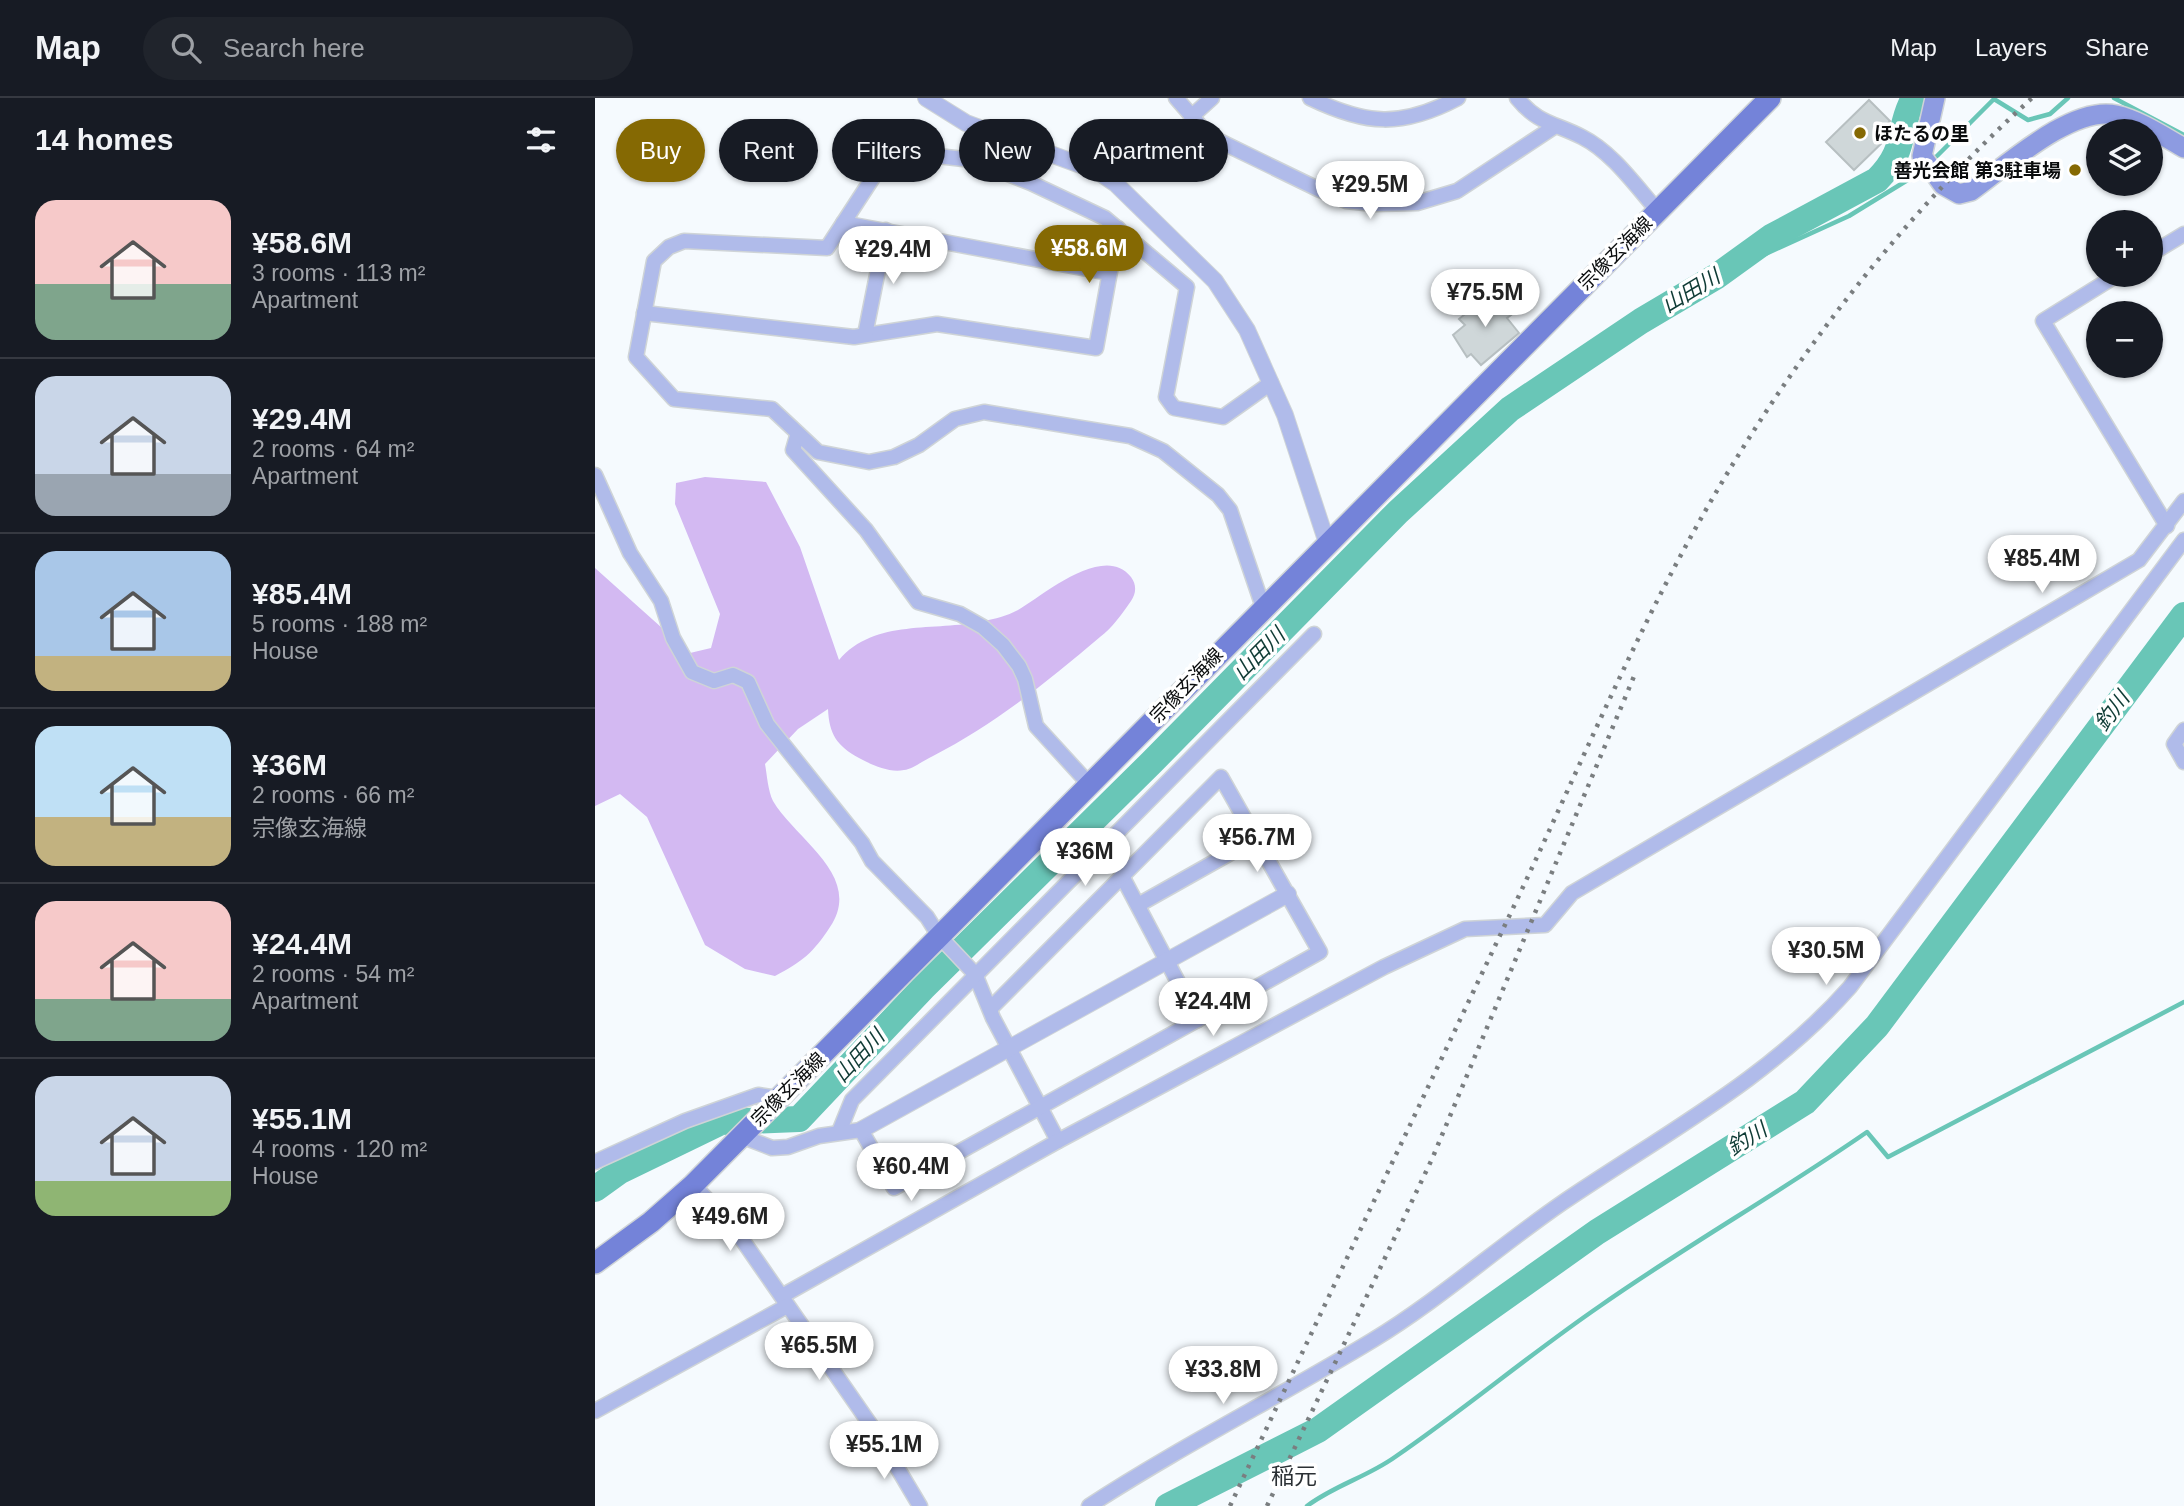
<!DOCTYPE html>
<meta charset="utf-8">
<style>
body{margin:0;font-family:Arial,"Noto Sans JP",sans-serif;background:#20242c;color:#f1f3f6;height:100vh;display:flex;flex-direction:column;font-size:26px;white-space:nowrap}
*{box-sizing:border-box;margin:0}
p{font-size:23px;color:#9ea1a6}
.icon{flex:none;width:38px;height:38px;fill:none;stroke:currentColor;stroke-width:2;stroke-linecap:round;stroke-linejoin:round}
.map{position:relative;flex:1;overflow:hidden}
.panel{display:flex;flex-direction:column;background:#171b24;width:595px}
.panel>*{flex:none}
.hud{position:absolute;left:21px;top:21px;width:665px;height:63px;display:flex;gap:14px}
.tools{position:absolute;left:1491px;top:21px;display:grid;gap:14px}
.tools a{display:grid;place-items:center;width:77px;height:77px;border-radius:50%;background:#171b24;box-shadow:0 2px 5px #0004;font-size:35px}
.price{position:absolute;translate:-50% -60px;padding:0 16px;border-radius:24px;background:#fff;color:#222;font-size:23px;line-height:46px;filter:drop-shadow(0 2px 4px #0008)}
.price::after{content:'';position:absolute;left:50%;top:42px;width:21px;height:16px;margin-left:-10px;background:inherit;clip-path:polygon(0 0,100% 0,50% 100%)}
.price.on{background:#856903;color:#fff}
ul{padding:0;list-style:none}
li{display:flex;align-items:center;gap:21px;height:175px;padding:0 35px}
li+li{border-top:2px solid #363941}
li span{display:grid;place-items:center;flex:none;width:196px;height:140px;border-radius:21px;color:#555}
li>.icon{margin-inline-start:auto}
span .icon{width:84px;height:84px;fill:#fffc;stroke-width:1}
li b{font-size:30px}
h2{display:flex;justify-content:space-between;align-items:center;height:84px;padding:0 35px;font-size:30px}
.tag{padding:0 24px;border-radius:32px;background:#171b24;box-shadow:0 2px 5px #0004;font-size:24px;line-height:63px}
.tag.on{background:#856903;color:#fff}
header{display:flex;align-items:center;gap:42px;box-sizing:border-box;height:98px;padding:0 35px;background:#171b24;border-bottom:2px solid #363941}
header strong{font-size:33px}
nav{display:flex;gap:38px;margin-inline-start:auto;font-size:24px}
.search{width:490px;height:63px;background:#20242c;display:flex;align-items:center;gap:18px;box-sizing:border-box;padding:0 24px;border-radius:38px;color:#9ea1a6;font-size:26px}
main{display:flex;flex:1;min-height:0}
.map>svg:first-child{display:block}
</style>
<header>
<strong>Map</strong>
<div class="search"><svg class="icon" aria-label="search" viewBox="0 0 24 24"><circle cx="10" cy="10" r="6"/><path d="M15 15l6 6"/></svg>Search here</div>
<nav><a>Map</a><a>Layers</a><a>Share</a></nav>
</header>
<main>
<section class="panel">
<h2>14 homes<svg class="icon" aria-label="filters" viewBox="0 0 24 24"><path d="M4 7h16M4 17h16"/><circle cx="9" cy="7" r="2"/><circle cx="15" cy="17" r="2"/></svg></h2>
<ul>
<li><span style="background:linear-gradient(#f6c9c9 60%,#7fa58c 0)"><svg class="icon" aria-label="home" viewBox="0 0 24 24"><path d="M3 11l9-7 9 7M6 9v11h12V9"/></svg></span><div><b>¥58.6M</b><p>3 rooms · 113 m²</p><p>Apartment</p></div></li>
<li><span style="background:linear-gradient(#c9d6e8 70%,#9aa5b1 0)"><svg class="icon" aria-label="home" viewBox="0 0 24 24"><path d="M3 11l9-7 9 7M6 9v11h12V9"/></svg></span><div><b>¥29.4M</b><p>2 rooms · 64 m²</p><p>Apartment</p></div></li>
<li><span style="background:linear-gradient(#a9c7e8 75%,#c2b280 0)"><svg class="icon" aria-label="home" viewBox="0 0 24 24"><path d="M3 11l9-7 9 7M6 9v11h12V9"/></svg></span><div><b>¥85.4M</b><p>5 rooms · 188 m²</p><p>House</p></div></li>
<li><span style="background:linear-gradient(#bfe0f5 65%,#c2b280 0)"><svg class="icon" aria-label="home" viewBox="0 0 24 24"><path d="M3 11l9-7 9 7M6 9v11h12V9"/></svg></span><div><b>¥36M</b><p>2 rooms · 66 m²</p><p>宗像玄海線</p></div></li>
<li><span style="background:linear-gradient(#f6c9c9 70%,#7fa58c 0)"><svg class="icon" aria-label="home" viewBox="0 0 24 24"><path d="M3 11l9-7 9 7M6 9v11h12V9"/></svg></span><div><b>¥24.4M</b><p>2 rooms · 54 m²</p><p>Apartment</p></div></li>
<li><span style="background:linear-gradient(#c9d6e8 75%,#8fb573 0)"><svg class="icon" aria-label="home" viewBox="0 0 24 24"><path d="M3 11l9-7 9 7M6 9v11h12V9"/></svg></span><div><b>¥55.1M</b><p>4 rooms · 120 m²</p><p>House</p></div></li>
</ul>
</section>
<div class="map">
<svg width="1589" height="1408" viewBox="0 0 1589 1408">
<rect width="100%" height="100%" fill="#f5fafe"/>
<path fill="#d3b9f2" d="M110,379L171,384L205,449L244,562C280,520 340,534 388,523C400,521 412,518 423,512C447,498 509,444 536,479C542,487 541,496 536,503C526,517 518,529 505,539C452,584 399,627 338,658C329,662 318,671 309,672C294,675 277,667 264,660C242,648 234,636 233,611L203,631L170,666C172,677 173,693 178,703C201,742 269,778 235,829C218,855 208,863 180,878L150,871L110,847L52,719L25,696L0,708V470L95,555L116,550L125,516L80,406L81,385Z"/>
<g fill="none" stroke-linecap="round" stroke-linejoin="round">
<g stroke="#69c6b7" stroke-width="4.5">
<path d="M1519,0L1589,37"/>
<path d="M1337,63L1399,1L1433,22L1455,16L1473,0"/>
<path d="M1122,178L1254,118L1329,72"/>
<path d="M712,1408C740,1387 772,1379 800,1359C870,1311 935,1256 1005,1208C1092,1147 1184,1095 1272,1034L1293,1059L1589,904"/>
</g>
<g stroke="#69c6b7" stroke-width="26">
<path d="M0,1091L25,1073L126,1024L204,1021L328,890L556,665L803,414L915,311L1046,223L1122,178L1176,139L1282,82C1314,50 1301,32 1319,0"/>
<path d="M573,1408L723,1332L1002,1134L1210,1004L1282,928L1589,517"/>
</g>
</g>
<g fill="#cfd7d9" stroke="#b7bfc1" stroke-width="2">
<path d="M1274,2L1295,23L1287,32L1294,38L1259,72L1231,44Z"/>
<path d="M897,194L916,217L912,220L924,235L886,267L876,256L872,259L858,237L870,227L864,221Z"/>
</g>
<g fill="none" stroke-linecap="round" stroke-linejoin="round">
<defs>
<g id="minor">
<path d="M581,0L614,38L725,92L751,103L779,106L822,105L862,93L959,29"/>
<path d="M715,0C771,27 806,30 863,0"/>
<path d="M922,0C943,26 960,25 987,39C1017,54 1040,87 1062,112"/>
<path d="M596,19L617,0"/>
<path d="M248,125L514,175"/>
<path d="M1556,156L1589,136"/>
<path d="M1522,177L1448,223L1572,428"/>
<path d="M49,215L259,239L342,226L501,250L523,130"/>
<path d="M270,237L291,132"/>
<path d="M202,338L198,352L271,432L323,504L365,516L388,529L408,547L424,568L430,581L441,628L494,686"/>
<path d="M0,377L35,455L66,503L78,540L97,574L119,583L138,577L153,584L172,626L267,745L277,763L332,819L344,838L380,876L398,920L463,1043"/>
<path d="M668,509L635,412L623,397L568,353L535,338L389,314L360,321L324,347L299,359L274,364L223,354L177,311L79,301L41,259L59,163L74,149L89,143L232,150L290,61L317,55L377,62L436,85L510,120L592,189L571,299L579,310L628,319L676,285"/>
<path d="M1589,632L1579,646L1589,664"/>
<path d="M527,778L603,922"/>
<path d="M543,807L662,740"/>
<path d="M244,1034L257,1002L719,536"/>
<path d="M146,1038L177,1050L193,1049L224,1038L266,1032L299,1090L725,854L626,679L396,910"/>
<path d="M0,1064L90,1023L163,997L183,1000"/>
<path d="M98,1087L137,1127L284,1339L325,1408"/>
<path d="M187,1198L463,1043L789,869L870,831L950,827L977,795L1544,462L1589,403"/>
<path d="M0,1313L192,1208"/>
<path d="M494,1408C586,1348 684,1299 778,1242C844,1202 903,1149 967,1105C1067,1037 1174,981 1255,889L1589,442"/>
</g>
<g id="tertiary">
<path d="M331,0L371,25L502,73L521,86L620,183L652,232L690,317L732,445"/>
<path d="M266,1032L693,796"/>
</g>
<path id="secondary" d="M1340,0L1327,58L1348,87L1364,96L1376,93C1411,68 1477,7 1521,17C1544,22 1568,38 1589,50"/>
<path id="primary" d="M0,1165L56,1124L98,1087L1175,0"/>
</defs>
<use href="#minor" stroke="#cfd4d7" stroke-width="17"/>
<use href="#tertiary" stroke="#cfd4d7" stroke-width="18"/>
<use href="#secondary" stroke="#cfd4d7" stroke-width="22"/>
<use href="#primary" stroke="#cfd4d7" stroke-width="24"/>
<use href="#minor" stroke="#b0bbea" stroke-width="14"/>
<use href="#tertiary" stroke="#b0bbea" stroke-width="16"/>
<use href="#secondary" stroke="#8d9be1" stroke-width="19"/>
<use href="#primary" stroke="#7483d9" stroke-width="21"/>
<g stroke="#7a7e80" stroke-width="4.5" stroke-dasharray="3.5 7" stroke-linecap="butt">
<path d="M635,1408C729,1208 824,1008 919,808C980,680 1035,547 1104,424C1192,267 1304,121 1437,0"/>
<path d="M672,1408L837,1061L1040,576"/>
</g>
</g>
<g fill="#856903" stroke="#fff" stroke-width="2.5">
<circle cx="1265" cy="35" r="7"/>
<circle cx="1480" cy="72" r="7"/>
</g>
<g text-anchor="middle" stroke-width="7" stroke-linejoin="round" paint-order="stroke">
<g font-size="19" font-weight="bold" fill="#0a0c0d" stroke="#fff" text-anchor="start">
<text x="1279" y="42">ほたるの里</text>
<text x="1466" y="79" text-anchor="end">善光会館 第3駐車場</text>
</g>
<g font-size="19" fill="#0a0c0d" stroke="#fff">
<text transform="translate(1020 155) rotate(-45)" y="7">宗像玄海線</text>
<text transform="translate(591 587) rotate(-46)" y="7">宗像玄海線</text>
<text transform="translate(193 991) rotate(-45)" y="7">宗像玄海線</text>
</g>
<g font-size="21" font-style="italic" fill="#0f3b35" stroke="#fff">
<text transform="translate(1096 193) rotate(-31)" y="7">山田川</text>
<text transform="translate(664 556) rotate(-45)" y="7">山田川</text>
<text transform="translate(1517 613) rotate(-53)" y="7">釣川</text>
<text transform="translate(264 958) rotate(-47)" y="7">山田川</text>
<text transform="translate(1152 1041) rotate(-32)" y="7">釣川</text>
</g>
<g font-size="23" fill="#2b3034" stroke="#fff">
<text x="699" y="1386">稲元</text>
</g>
</g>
</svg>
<div class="tools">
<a><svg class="icon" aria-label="layers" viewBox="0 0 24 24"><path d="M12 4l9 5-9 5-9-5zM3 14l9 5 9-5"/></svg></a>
<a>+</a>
<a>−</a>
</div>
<b class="price" style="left:775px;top:123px">¥29.5M</b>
<b class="price on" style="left:494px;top:187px">¥58.6M</b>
<b class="price" style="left:298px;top:188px">¥29.4M</b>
<b class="price" style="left:890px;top:231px">¥75.5M</b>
<b class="price" style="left:1447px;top:497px">¥85.4M</b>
<b class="price" style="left:662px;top:776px">¥56.7M</b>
<b class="price" style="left:490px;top:790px">¥36M</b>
<b class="price" style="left:1231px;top:889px">¥30.5M</b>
<b class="price" style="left:618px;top:940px">¥24.4M</b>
<b class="price" style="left:316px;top:1105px">¥60.4M</b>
<b class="price" style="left:135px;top:1155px">¥49.6M</b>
<b class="price" style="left:224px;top:1284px">¥65.5M</b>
<b class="price" style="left:628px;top:1308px">¥33.8M</b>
<b class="price" style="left:289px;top:1383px">¥55.1M</b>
<div class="hud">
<a class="tag on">Buy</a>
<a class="tag">Rent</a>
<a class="tag">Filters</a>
<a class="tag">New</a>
<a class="tag">Apartment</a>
</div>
</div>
</main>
